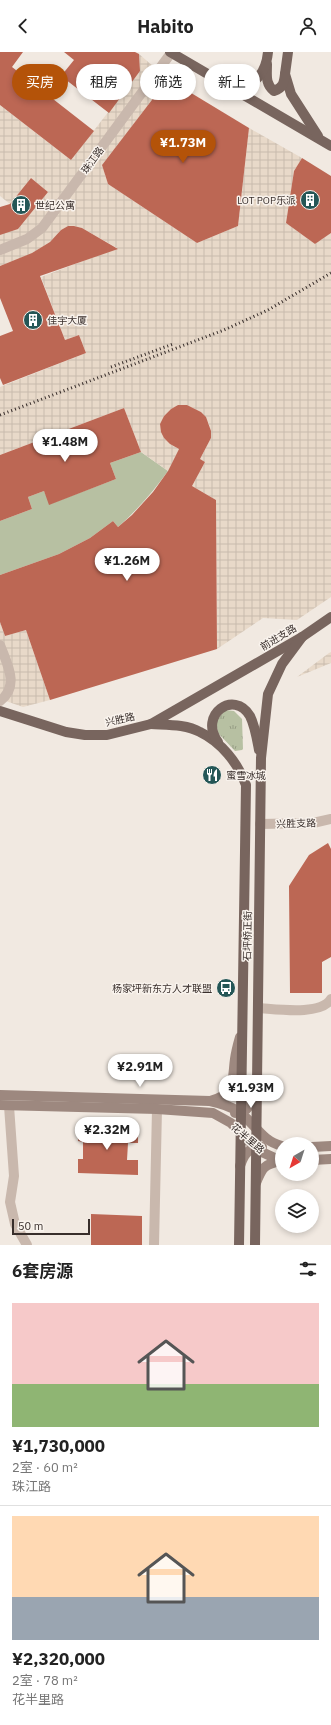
<!DOCTYPE html>
<html lang="zh">
<meta charset="utf-8">
<style>
body{margin:0;font-family:"IBM Plex Sans","Noto Sans SC",sans-serif;background:#f2f2f2;color:#222;height:100vh;display:flex;flex-direction:column;font-size:15px;white-space:nowrap}
*{box-sizing:border-box;margin:0}
p{font-size:13px;color:#767676}
.icon{flex:none;width:22px;height:22px;fill:none;stroke:currentColor;stroke-width:2;stroke-linecap:round;stroke-linejoin:round}
.map{position:relative;height:1193px;overflow:hidden}
.drawer{display:flex;flex-direction:column;background:#fff;flex:1}
.drawer>*{flex:none}
.banner{position:absolute;left:12px;top:12px;width:307px;height:36px;display:flex;gap:8px}
.needle{width:26px;rotate:219deg}
.fabs{position:absolute;left:275px;top:1085px;display:grid;gap:8px}
.fabs a{display:grid;place-items:center;width:44px;height:44px;border-radius:50%;background:#fff;box-shadow:0 2px 6px #0003;font-size:20px}
.scale{position:absolute;left:12px;bottom:10px;width:78px;box-sizing:border-box;padding-left:4px;border:2px solid #382e2b;border-top:0;font-size:11px;line-height:14px;white-space:nowrap;color:#382e2b;-webkit-text-stroke:3px #f9f3ed;paint-order:stroke}
.price{position:absolute;translate:-50% -34px;padding:0 9px;border-radius:14px;background:#fff;color:#222;font-size:13px;line-height:26px;filter:drop-shadow(0 1px 2px #0008)}
.price::after{content:'';position:absolute;left:50%;top:24px;width:12px;height:9px;margin-left:-6px;background:inherit;clip-path:polygon(0 0,100% 0,50% 100%)}
.price.on{background:#b45309;color:#fff}
ul{padding:0;list-style:none}
li{display:grid;align-content:center;gap:8px;height:212px;padding:0 12px}
li+li{border-top:1px solid #e0e0e0}
li span{display:grid;place-items:center;height:124px;border-radius:0px;color:#555}
li>.icon{margin-inline-start:auto}
span .icon{width:72px;height:72px;fill:#fffc;stroke-width:1}
li b{font-size:17px}
h2{display:flex;justify-content:space-between;align-items:center;height:48px;padding:0 12px;font-size:17px}
.tag{padding:0 14px;border-radius:18px;background:#fff;box-shadow:0 2px 6px #0003;font-size:14px;line-height:36px}
.tag.on{background:#b45309;color:#fff}
header{display:flex;justify-content:space-between;align-items:center;height:52px;padding:0 12px;background:#fff;font-size:18px;font-weight:700}
.map>svg:first-child{display:block}
</style>
<header><svg class="icon" aria-label="back" viewBox="0 0 24 24"><path d="M15 5l-7 7 7 7"/></svg>Habito<svg class="icon" aria-label="person" viewBox="0 0 24 24"><circle cx="12" cy="8" r="4"/><path d="M4 21q1-7 8-7t8 7"/></svg></header>
<div class="map">
<svg width="331" height="1193" viewBox="0 0 331 1193">
<defs>
<pattern id="grass-tufts" width="24" height="20" patternUnits="userSpaceOnUse"><rect width="24" height="20" fill="#b7c0a2"/><path d="M3 7l-1-3M5 7V3M7 7l1-3M15 17l-1-3M17 17v-4M19 17l1-3" fill="none" stroke="#969c84"/></pattern>
<pattern id="plaza-grid" width="8" height="8" patternUnits="userSpaceOnUse"><rect width="8" height="8" fill="#e8d9c9"/><path d="M0 4h8M4 0v8" fill="none" stroke="#c8bbad"/></pattern>
</defs>
<rect width="100%" height="100%" fill="#f1e9e1"/>
<path fill="url(#grass-tufts)" d="M225,658L234,659L242,667L243,697L242,698L235,699L218,681L216,669Z"/>
<path fill="#b7c0a2" d="M141,400L168,419C153,440 137,458 118,475L113,469L90,486L59,502L0,523V469L32,457L28,445L44,439L50,452L116,427L110,411Z"/>
<g fill="url(#plaza-grid)">
<path d="M139,2L168,27L102,113L108,132L197,191L238,174L249,76L302,106L294,119L286,171L315,192L331,181V545L297,568L263,566L217,597L216,448L192,434L205,410L200,407L211,386L209,372L201,360L187,353H178L171,357L164,364L160,372L164,386L170,392L179,397L168,419L141,400L124,356L0,403V335L86,301L79,283L65,288L41,225L117,196L82,176L74,174H68L61,178L50,190L31,202L0,214V183L48,140L31,126L10,152L0,144V53L71,108L140,19Z"/>
<path d="M0,570L5,584L26,578L50,648L23,655L0,647Z"/>
<path d="M331,600V611L297,625L329,601Z"/>
</g>
<g fill="#bc6754">
<path d="M0,0H23L12,15L94,79L71,108L0,53Z"/>
<path d="M64,0H135L139,2L140,19L109,61L61,24L74,8Z"/>
<path d="M168,27L249,76L238,174L197,191L108,132L102,113Z"/>
<path d="M302,106L331,124V181L315,192L286,171L294,119Z"/>
<path d="M31,126L48,140L18,177L0,183V155L10,152Z"/>
<path d="M68,174H74L82,176L118,197L40,224L65,288L79,283L86,301L3,333L0,326V284L13,279L0,246V214L32,201L50,190L61,178Z"/>
<path d="M178,353H187L201,360L206,365L211,379V386L200,407L205,410L192,434L216,448L217,597L50,648L26,578L5,584L0,570V523L59,502L90,486L113,469L118,475L132,463L153,440L168,419L179,397L170,392L164,386L161,380L160,372L164,364L171,357Z"/>
<path d="M124,356L141,400L110,411L116,427L49,453L44,439L28,445L32,457L0,469V403Z"/>
<path d="M328,791L331,797V905L322,910V941H290L289,834L309,803Z"/>
<path d="M78,1076L138,1077V1091H128L127,1108H138V1123L78,1121V1107H83V1090L78,1089Z"/>
<path d="M91,1162L142,1164V1193H91Z"/>
</g>
<g fill="none" stroke-linecap="round" stroke-linejoin="round">
<g stroke="#c9b8ad" stroke-width="10">
<path d="M0,198L27,187L42,176L171,1"/>
<path d="M0,593C7,612 20,634 0,649"/>
<path d="M260,772L313,771L331,767"/>
<path d="M258,956C276,957 321,964 331,947"/>
<path d="M9,1054L14,1124L10,1150L15,1172L27,1193"/>
<path d="M154,1193L157,1057"/>
</g>
<g stroke="#9d887f" stroke-width="10">
<path d="M0,1043L210,1049C236,1042 232,1029 235,1007C236,999 238,992 240,985"/>
<path d="M210,1049C220,1051 230,1054 239,1060C255,1071 261,1089 282,1094"/>
<path d="M0,1053L157,1057L213,1061L231,1071L255,1095L264,1101L281,1109"/>
<path d="M235,1061C250,1061 252,1049 255,1037"/>
<path d="M312,1095L331,1094"/>
<path d="M312,1108L331,1107"/>
<path d="M240,1114C244,1102 249,1095 262,1095"/>
<path d="M256,1131C262,1116 264,1112 281,1109"/>
</g>
<g stroke="#78655e" stroke-width="10">
<path d="M170,0L331,94"/>
<path d="M288,0L285,22L291,42L318,84"/>
<path d="M267,12C267,23 265,32 274,39C283,36 284,31 285,22"/>
<path d="M235,38C256,33 266,21 268,0"/>
<path d="M0,659L66,680L85,683H107L151,672L302,585L331,565"/>
<path d="M151,672C167,673 186,672 200,680C221,690 238,711 246,733L239,1193"/>
<path d="M218,690C198,663 234,637 250,664C255,674 257,687 259,698"/>
<path d="M255,1193L261,706L268,642L282,612L302,585"/>
</g>
<g stroke="#382e2b" stroke-width="3" stroke-dasharray="1 3" stroke-linecap="butt">
<path d="M111,315L173,292"/>
<path d="M0,363L224,278L268,258L331,221"/>
</g>
</g>
<defs>
<symbol id="building-disc" viewBox="-11 -11 22 22"><circle r="9.5" fill="#245656" stroke="#f9f3ed"/><path d="M-4-6H4V6H1V3H-1V6H-4ZM-2.5-4.3h1.7v1.8h-1.7ZM.8-4.3h1.7v1.8H.8ZM-2.5-1h1.7V.8h-1.7ZM.8-1h1.7V.8H.8Z" fill="#fff"/></symbol>
<symbol id="restaurant-disc" viewBox="-11 -11 22 22"><circle r="9.5" fill="#245656" stroke="#f9f3ed"/><path d="M-5-6h1v4h1v-4h1v4h1v-4h1v5L-1.5 .5V6h-2V.5L-5-1ZM5-6V6H3V1.5H1.5Q1.5-4 5-6Z" fill="#fff"/></symbol>
<symbol id="bus-disc" viewBox="-11 -11 22 22"><circle r="9.5" fill="#245656" stroke="#f9f3ed"/><path d="M-5-6H5V4H4V6H2V4H-2V6H-4V4H-5ZM-3.5-4V0h7V-4ZM-3.5 1.2v1.5H-2V1.2ZM2 1.2v1.5H3.5V1.2Z" fill="#fff"/></symbol>
</defs>
<g fill-rule="evenodd">
<use href="#building-disc" x="299" y="137" width="22" height="22"/>
<use href="#building-disc" x="10" y="142" width="22" height="22"/>
<use href="#building-disc" x="22" y="257" width="22" height="22"/>
<use href="#restaurant-disc" x="201" y="712" width="22" height="22"/>
<use href="#bus-disc" x="215" y="925" width="22" height="22"/>
</g>
<g text-anchor="middle" stroke-width="3" stroke-linejoin="round" paint-order="stroke">
<g font-size="10" fill="#382e2b" stroke="#f9f3ed">
<text transform="translate(92 108) rotate(-54)" y="4">珠江路</text>
<text transform="translate(278 585) rotate(-31)" y="4">前进支路</text>
<text transform="translate(120 667) rotate(-13)" y="4">兴胜路</text>
<text transform="translate(296 771) rotate(-2)" y="4">兴胜支路</text>
<text transform="translate(247 884) rotate(-89)" y="4">石坪桥正街</text>
<text transform="translate(248 1086) rotate(41)" y="4">花半里路</text>
</g>
<g font-size="10" fill="#382e2b" stroke="#f9f3ed" text-anchor="start">
<text x="296" y="152" text-anchor="end">LOT POP乐派</text>
<text x="35" y="157">世纪公寓</text>
<text x="47" y="272">佳宇大厦</text>
<text x="226" y="727">蜜雪冰城</text>
<text x="212" y="940" text-anchor="end">杨家坪新东方人才联盟</text>
</g>
</g>
</svg>
<div class="fabs">
<a><svg class="needle" viewBox="-14 -14 28 28"><path d="M0-13l5 13h-10z" fill="#e53935"/><path d="M0 13l5-13h-10z" fill="#767676"/></svg></a>
<a><svg class="icon" aria-label="layers" viewBox="0 0 24 24"><path d="M12 4l9 5-9 5-9-5zM3 14l9 5 9-5"/></svg></a>
</div>
<div class="scale">50 m</div>
<b class="price on" style="left:183px;top:112px">¥1.73M</b>
<b class="price" style="left:65px;top:411px">¥1.48M</b>
<b class="price" style="left:127px;top:530px">¥1.26M</b>
<b class="price" style="left:140px;top:1036px">¥2.91M</b>
<b class="price" style="left:251px;top:1057px">¥1.93M</b>
<b class="price" style="left:107px;top:1099px">¥2.32M</b>
<div class="banner">
<a class="tag on">买房</a>
<a class="tag">租房</a>
<a class="tag">筛选</a>
<a class="tag">新上</a>
</div>
</div>
<section class="drawer">
<h2>6套房源<svg class="icon" aria-label="filters" viewBox="0 0 24 24"><path d="M4 7h16M4 17h16"/><circle cx="9" cy="7" r="2"/><circle cx="15" cy="17" r="2"/></svg></h2>
<ul>
<li><span style="background:linear-gradient(#f6c9c9 65%,#8fb573 0)"><svg class="icon" aria-label="home" viewBox="0 0 24 24"><path d="M3 11l9-7 9 7M6 9v11h12V9"/></svg></span><div><b>¥1,730,000</b><p>2室 · 60 m²</p><p>珠江路</p></div></li>
<li><span style="background:linear-gradient(#ffd9b3 65%,#9aa5b1 0)"><svg class="icon" aria-label="home" viewBox="0 0 24 24"><path d="M3 11l9-7 9 7M6 9v11h12V9"/></svg></span><div><b>¥2,320,000</b><p>2室 · 78 m²</p><p>花半里路</p></div></li>
</ul>
</section>
